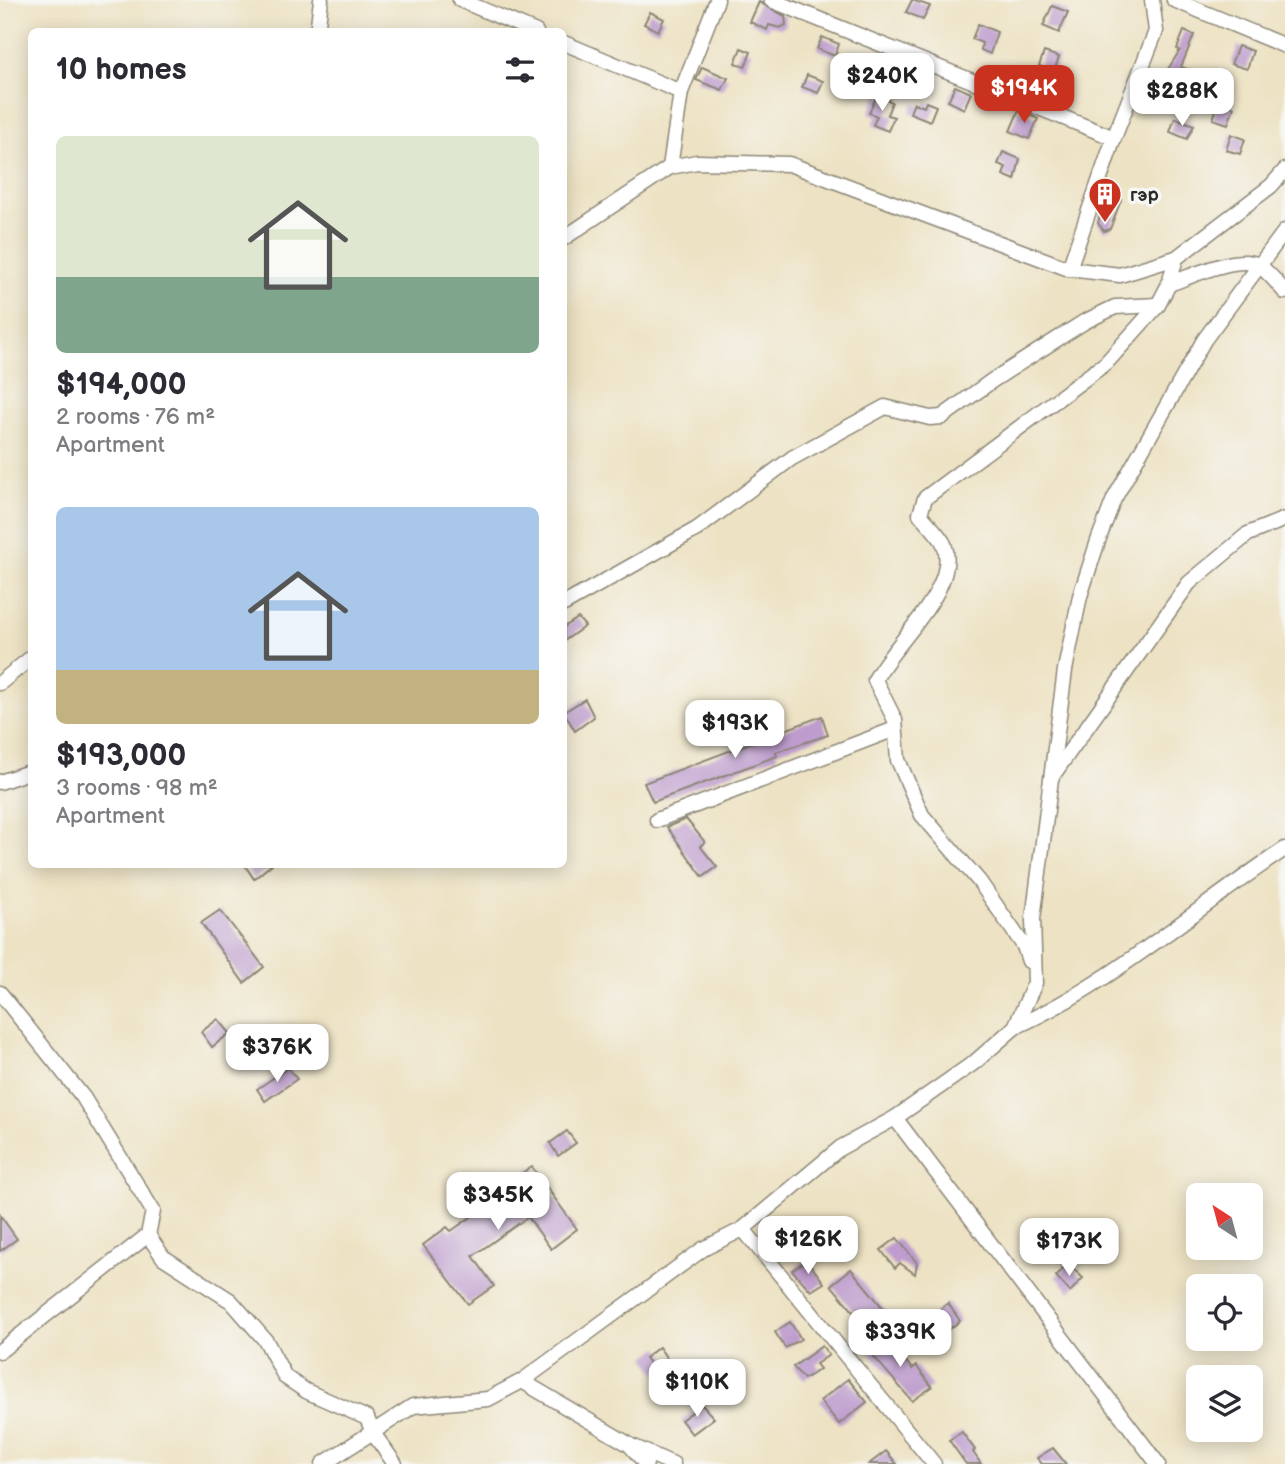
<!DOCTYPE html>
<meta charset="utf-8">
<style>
body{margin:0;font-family:"Balsamiq Sans",sans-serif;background:#f7f7f7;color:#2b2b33;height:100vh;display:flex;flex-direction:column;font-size:26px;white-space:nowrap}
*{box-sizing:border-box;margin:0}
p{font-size:23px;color:#7c7c81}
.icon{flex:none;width:38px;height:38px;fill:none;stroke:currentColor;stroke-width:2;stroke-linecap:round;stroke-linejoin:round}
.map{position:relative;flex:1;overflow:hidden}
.details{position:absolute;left:28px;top:28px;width:539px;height:840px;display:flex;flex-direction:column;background:#fff;border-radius:10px;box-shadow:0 4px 18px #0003}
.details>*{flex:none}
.needle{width:46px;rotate:324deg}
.controls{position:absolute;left:1186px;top:1183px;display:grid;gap:14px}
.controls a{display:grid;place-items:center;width:77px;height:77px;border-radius:10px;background:#fff;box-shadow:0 4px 18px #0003;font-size:35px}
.price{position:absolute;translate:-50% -60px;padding:0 16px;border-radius:14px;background:#fff;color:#222;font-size:23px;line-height:46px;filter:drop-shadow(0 2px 4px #0008)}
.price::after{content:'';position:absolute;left:50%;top:42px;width:21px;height:16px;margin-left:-10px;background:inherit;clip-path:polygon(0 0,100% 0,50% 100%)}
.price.active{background:#c8321e;color:#fff}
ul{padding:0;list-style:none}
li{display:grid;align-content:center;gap:14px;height:371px;padding:0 28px}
li span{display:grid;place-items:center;height:217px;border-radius:10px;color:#555}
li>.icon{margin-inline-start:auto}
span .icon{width:126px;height:126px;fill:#fffc;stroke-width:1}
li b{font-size:30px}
h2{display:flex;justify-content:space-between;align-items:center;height:84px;padding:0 28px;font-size:30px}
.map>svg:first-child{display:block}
</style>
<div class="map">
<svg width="1285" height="1464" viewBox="0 0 1285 1464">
<rect width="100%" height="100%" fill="#f6f6f2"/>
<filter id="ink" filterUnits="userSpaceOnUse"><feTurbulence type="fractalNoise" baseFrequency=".0143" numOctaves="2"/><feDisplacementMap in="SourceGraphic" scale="14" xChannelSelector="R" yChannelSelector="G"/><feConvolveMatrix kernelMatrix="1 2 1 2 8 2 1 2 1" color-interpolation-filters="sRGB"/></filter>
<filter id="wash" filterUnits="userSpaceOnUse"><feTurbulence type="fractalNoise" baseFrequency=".00686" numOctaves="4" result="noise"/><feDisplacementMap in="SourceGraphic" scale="28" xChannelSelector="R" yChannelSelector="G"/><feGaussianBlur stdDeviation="1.57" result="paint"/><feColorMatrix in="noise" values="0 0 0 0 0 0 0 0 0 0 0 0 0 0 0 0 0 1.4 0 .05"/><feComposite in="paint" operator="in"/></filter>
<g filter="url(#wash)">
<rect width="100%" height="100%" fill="#ede2c3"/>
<g id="blocks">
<g fill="#be9cce">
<path d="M912,0L930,6L923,20L906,12Z"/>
<path d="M759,2L785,16L786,25L780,28L769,25L767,30L750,22Z"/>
<path d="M1052,6L1068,12L1059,33L1043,26Z"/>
<path d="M650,12L664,19L658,31L644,24Z"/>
<path d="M978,24L997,32L990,54L981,50L982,43L972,39Z"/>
<path d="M1184,31L1194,35L1181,67L1190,70L1184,87L1166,81L1168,75L1165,74L1180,50L1177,49Z"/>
<path d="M822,37L839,44L835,56L817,49Z"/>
<path d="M1238,46L1253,51L1247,69L1231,64Z"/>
<path d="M741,48L751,52L745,67L735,63Z"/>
<path d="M1044,52L1059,57L1054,71L1039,66Z"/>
<path d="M890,64L905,71L899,83L885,77Z"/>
<path d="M702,67L728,78L722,90L696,80Z"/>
<path d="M807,75L823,81L818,93L802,87Z"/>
<path d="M955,86L971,93L964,109L948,101Z"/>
<path d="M877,95L892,102L887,115L894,117L888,131L873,125L877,116L869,113Z"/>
<path d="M926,102L936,106L930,121L910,113L914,103L924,107Z"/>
<path d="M1219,102L1234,107L1228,124L1213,119Z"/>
<path d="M1019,110L1038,119L1029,139L1010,131Z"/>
<path d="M1175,118L1194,125L1187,139L1170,132Z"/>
<path d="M1231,134L1245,139L1240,154L1226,150Z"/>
<path d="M1003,152L1020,159L1015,180L1003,175L1006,167L998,164Z"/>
<path d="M1105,193L1121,200L1110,229L1104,231L1098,223Z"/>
<path d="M578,618L585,626L564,641V627Z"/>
<path d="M585,699L594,717L575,731L564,712Z"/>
<path d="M822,716L828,735L776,752L777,756L653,802L644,783Z"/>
<path d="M686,819L705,842L700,846L717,867L703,877L667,827Z"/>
<path d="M244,864H272L254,879Z"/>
<path d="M220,910L264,967L244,983L201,923Z"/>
<path d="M218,1019L230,1033L212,1047L201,1032Z"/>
<path d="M288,1068L297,1079L265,1101L257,1089Z"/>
<path d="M567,1131L576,1143L558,1156L550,1143Z"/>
<path d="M532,1167L577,1229L551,1249L528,1217L473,1256L494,1286L468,1304L423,1245L447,1227L451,1231L510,1190L504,1185Z"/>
<path d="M0,1215L17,1239L0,1251Z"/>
<path d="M897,1238L917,1263L915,1274L900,1263L895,1268L881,1250Z"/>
<path d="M807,1260L824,1283L811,1291L792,1270Z"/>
<path d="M1068,1264L1083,1278L1070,1292L1056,1276Z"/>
<path d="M851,1269L893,1320L873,1335L831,1285Z"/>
<path d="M948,1303L960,1321L947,1331L934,1314Z"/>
<path d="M790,1322L801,1339L785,1348L775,1332Z"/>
<path d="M886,1336L912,1369L916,1366L932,1387L912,1401L868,1350Z"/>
<path d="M822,1346L829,1355L816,1364L820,1369L804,1379L793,1367Z"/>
<path d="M659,1347L688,1389L673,1400L660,1384L664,1382L645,1358Z"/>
<path d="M848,1379L867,1402L839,1424L820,1401Z"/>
<path d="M702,1405L714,1418L692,1434L681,1420Z"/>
<path d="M962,1432L975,1450L973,1452L981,1464H966L949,1440Z"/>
<path d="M1053,1448L1066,1464H1042L1037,1458Z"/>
<path d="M886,1451L897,1464H869Z"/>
</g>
</g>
</g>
<g filter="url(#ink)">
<use href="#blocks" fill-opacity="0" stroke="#8c8677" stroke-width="2"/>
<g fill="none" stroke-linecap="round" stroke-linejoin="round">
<defs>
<g id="minor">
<path d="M460,0L536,32"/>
<path d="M771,0L1114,138"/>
<path d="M1174,0L1285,46"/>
<path d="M317,32L321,0"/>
<path d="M564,43L681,92"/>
<path d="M670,167L681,92L717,0"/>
<path d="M564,238L670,167L697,162L789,164L1069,269L1120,275L1176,258L1271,186L1285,170"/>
<path d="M1069,269L1114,138L1156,31L1152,0"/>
<path d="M1169,284C1190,277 1237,254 1258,265C1268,271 1277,283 1285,292"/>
<path d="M564,604L697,529L792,458L885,407L930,418L942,417L993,380L1084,322L1115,307L1158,305"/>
<path d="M0,683L32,657"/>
<path d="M1053,775L1189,583L1248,534L1285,519"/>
<path d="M0,782L32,771"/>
<path d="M657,820L895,729"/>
<path d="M1029,961L1024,946L979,881L922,815L898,760L895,720L875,680C892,644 961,588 944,544C939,534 927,523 920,514L925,498L1106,363L1158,305L1169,284L1176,258"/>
<path d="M0,993L83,1097L153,1211L148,1235L0,1351"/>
<path d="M1015,1027C1113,983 1195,908 1285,849"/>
<path d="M895,1118L1158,1464"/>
<path d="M743,1229L934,1464"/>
<path d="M148,1235L163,1257L231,1301L266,1341L285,1377L306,1391L367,1418L373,1433L395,1464"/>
<path d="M522,1381L630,1445L646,1464"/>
<path d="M634,1447L673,1464"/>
<path d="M323,1464L413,1406L488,1399L522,1381L703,1249L743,1229L840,1148L895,1118L975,1062L1015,1027L1035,983L1033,919L1065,670L1080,596L1099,538L1114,499L1204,340L1285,231"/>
</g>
</defs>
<use href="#minor" stroke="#8c8677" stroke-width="17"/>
<use href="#minor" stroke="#fff" stroke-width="14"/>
</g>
</g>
<defs>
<symbol id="building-pin" viewBox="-11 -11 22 30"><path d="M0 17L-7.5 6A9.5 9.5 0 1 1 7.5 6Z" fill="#c8321e" stroke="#f6f6f2"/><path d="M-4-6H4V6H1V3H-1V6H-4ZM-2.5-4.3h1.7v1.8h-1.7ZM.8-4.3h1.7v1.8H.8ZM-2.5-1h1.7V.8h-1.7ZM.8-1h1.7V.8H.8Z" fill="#fff"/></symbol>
</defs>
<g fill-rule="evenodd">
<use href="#building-pin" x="1086" y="175" width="38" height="52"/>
</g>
<g text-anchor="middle" stroke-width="7" stroke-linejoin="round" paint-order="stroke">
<g font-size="19" font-weight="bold" fill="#2b2b2b" stroke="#f6f6f2" text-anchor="start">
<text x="1130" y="201">гэр</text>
</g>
</g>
</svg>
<div class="controls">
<a><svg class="needle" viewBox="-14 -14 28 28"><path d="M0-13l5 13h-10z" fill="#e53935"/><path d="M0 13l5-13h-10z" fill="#7c7c81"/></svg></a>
<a><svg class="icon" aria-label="locate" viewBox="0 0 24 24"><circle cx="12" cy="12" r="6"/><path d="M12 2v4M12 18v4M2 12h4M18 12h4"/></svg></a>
<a><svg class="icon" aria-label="layers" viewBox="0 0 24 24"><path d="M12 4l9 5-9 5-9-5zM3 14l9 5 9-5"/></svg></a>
</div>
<b class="price" style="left:882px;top:113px">$240K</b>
<b class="price active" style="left:1024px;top:125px">$194K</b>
<b class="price" style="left:1182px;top:128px">$288K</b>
<b class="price" style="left:735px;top:760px">$193K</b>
<b class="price" style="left:277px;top:1084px">$376K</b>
<b class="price" style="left:498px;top:1232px">$345K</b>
<b class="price" style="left:808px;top:1276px">$126K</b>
<b class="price" style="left:1069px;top:1278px">$173K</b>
<b class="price" style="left:900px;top:1369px">$339K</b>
<b class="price" style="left:697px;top:1419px">$110K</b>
<section class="details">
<h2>10 homes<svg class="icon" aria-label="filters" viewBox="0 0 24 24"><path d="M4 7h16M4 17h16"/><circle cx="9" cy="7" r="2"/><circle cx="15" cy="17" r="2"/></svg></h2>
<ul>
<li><span style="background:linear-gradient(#dfe7d0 65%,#7fa58c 0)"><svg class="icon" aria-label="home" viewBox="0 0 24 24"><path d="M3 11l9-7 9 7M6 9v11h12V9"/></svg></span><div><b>$194,000</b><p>2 rooms · 76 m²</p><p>Apartment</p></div></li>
<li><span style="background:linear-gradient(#a9c7e8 75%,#c2b280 0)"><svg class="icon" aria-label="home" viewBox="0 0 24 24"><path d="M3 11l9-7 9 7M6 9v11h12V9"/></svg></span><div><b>$193,000</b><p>3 rooms · 98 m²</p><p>Apartment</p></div></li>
</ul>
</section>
</div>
